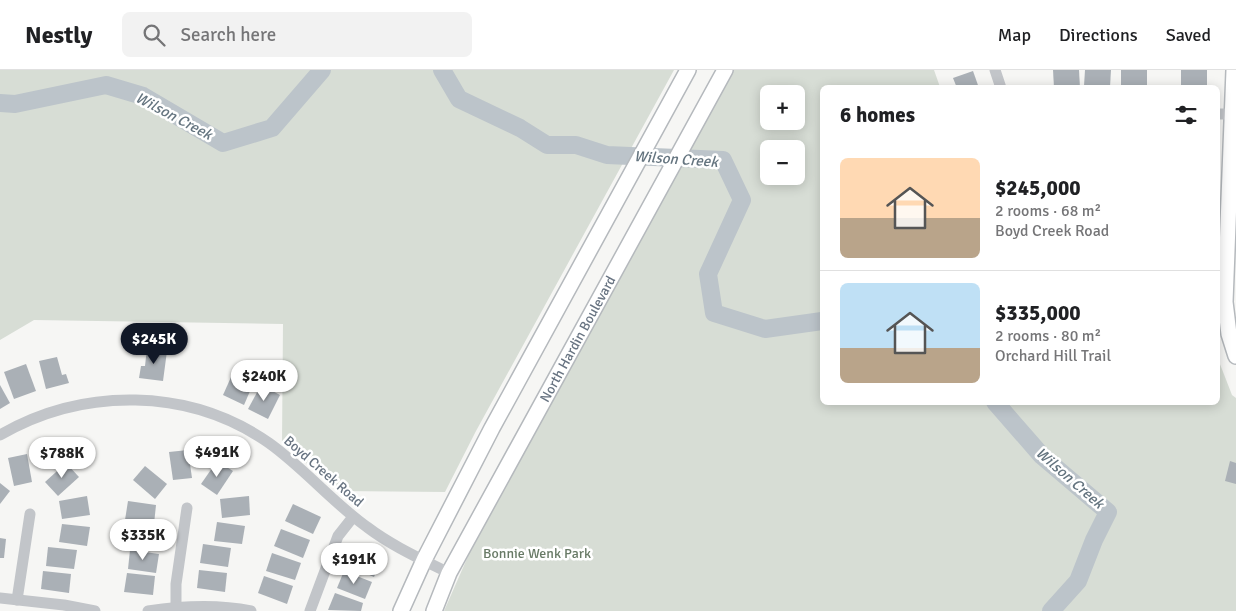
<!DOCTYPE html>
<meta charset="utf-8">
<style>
body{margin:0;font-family:Signika,sans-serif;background:#f2f2f2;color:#202124;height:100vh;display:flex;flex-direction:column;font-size:19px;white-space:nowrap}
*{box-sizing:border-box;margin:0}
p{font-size:16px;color:#757577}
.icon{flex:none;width:28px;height:28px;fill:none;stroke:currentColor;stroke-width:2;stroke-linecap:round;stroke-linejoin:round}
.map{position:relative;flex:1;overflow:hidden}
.details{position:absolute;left:820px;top:15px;width:400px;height:320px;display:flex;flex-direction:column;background:#fff;border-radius:8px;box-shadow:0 2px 12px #0003}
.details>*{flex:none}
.tools{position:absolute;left:760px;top:15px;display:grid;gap:10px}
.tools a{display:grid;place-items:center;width:45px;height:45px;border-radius:8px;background:#fff;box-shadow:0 2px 12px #0003;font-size:25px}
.price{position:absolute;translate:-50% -42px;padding:0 11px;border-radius:18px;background:#fff;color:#222;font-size:16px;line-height:32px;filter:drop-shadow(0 1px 2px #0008)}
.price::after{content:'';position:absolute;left:50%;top:30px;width:15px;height:11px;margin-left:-8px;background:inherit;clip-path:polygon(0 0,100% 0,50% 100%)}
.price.active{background:#111827;color:#fff}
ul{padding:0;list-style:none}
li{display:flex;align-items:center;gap:15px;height:125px;padding:0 20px}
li+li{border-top:1px solid #e0e0e0}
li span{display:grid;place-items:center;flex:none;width:140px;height:100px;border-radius:8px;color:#555}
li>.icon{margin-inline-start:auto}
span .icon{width:60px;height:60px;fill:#fffc;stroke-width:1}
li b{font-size:21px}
h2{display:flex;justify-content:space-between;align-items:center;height:60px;padding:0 20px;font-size:21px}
header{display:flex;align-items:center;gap:30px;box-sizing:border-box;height:70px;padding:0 25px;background:#fff;border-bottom:1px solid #e0e0e0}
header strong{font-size:24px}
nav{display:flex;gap:28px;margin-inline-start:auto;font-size:18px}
.search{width:350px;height:45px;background:#f2f2f2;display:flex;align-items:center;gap:12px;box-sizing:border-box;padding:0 18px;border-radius:8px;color:#757577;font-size:19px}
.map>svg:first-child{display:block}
</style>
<header>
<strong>Nestly</strong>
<div class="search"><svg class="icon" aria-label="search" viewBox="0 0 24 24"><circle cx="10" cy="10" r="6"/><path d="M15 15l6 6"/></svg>Search here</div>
<nav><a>Map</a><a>Directions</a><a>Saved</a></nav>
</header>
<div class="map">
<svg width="1236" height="541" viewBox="0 0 1236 541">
<rect width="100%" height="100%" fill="#f6f6f4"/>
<g fill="#d7ddd5" fill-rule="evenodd">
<path d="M0,0H674L476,361L445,422L339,421L282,372L283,254L34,250L0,270Z"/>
<path d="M734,0H934L940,17L822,18V332H1218V289L1232,325L1236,328V541H444L469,484ZM769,24H796V51H769ZM769,79H796V106H769Z"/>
</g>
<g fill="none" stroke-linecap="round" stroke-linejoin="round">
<g stroke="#bcc4ca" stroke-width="18">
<path d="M442,0L459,29L520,58L547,75H576L607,85L723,90L742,130L708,204L714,243L765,259L822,251"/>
<path d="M0,33L15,34L106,15L143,26L223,73L272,58L322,0"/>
<path d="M995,332L1042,386L1108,442L1094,470L1078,511L1051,541"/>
</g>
</g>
<g fill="#aab0b6">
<path d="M1053,0H1079L1080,18H1054Z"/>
<path d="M1085,0H1111L1110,17L1084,16Z"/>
<path d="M1121,0H1147V18H1131V15H1121Z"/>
<rect x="1181" y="0" width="26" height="18"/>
<path d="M973,1L979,18H957L953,8Z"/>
<path d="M147,278L167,281L163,311L139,308L141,296H145Z"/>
<path d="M57,287L62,305L66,304L69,313L46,319L39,291Z"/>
<path d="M26,294L36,321L14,329L4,302Z"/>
<path d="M236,296L257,305L244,335L223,325Z"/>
<path d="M0,315L10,333L0,339Z"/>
<path d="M261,315L280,325L268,349L248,339Z"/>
<path d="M188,380L192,408L173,410L169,382Z"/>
<path d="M27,384L32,412L14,416L8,388Z"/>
<path d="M217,391L233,401L217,425L201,414Z"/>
<path d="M1230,391L1236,393V414L1225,411Z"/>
<path d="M66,393L79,407L58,426L45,412Z"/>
<path d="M145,396L167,414L155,429L133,410Z"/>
<path d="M0,413L10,421L0,434Z"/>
<path d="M87,426L90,445L62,449L59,431Z"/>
<path d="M249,426L250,445L222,448L220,429Z"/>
<path d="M128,431L156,435L154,454L125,450Z"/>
<path d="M293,434L321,447L313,464L285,451Z"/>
<path d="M217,452L245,456L242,474L214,471Z"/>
<path d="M62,454L90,457L87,476L59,472Z"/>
<path d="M132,457L160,460L158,479L130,475Z"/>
<path d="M281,459L310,470L303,488L274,476Z"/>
<path d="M0,468L6,469L4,488H0Z"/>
<path d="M203,474L231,478L228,497L200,493Z"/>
<path d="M48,477L77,480L74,499L46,496Z"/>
<path d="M353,478L381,490L374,507L346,495Z"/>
<path d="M130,480L159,484L156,503L128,499Z"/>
<path d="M272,483L301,493L295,510L266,501Z"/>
<path d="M199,500L227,503L225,522L197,518Z"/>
<path d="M43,501L71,504L69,523L41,519Z"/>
<path d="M344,501L372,512L365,529L337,518Z"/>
<path d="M127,503L155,506L153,525L124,522Z"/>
<path d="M264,506L293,516L287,534L258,523Z"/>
<path d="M335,523L363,533L361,541L328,540Z"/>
</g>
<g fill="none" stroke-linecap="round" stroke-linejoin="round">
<defs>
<g id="secondary">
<path d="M1234,0L1225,232L1229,264L1236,286"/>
<path d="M401,541L424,490L492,358L688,0"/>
<path id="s1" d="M434,541L449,503L725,0"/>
</g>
</defs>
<use href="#secondary" stroke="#b5b9bd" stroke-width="18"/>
<g stroke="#c2c5c9" stroke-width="11">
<path d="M995,0L1001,18"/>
<path d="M1218,44H1233"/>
<path d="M0,365C83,317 189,317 269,373C304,398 332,432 367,457C392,476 421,489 449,503"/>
<path d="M0,528L64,535L95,541"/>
<path d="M17,530L30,444"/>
<path d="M176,538V514L187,438"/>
<path d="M148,541C182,536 217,534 251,541"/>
<path d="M310,541L338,466L353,447"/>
</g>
<use href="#secondary" stroke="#fff" stroke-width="15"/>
</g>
<g text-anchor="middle" stroke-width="5" stroke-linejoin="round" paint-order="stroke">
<g font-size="14" fill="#687482" stroke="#fff">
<text dy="5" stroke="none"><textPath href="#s1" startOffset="308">North Hardin Boulevard</textPath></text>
<text transform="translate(324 401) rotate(41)" y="5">Boyd Creek Road</text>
</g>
<g font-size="14" fill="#687a66" stroke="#fff">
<text x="537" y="488">Bonnie Wenk Park</text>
</g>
<g font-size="15" font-style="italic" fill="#64747f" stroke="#fff">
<text transform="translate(174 46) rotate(28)" y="5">Wilson Creek</text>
<text transform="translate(676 89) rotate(4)" y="5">Wilson Creek</text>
<text transform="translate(1070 408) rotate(41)" y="5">Wilson Creek</text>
</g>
</g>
</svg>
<div class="tools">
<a>+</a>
<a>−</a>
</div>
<b class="price active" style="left:154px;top:295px">$245K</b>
<b class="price" style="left:264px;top:332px">$240K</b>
<b class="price" style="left:217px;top:408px">$491K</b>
<b class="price" style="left:62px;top:409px">$788K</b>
<b class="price" style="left:143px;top:491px">$335K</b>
<b class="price" style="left:354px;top:515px">$191K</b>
<section class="details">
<h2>6 homes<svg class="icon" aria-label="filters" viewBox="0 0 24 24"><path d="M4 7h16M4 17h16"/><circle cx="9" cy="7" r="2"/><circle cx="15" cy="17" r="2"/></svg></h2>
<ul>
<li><span style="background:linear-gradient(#ffd9b3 60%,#b9a48a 0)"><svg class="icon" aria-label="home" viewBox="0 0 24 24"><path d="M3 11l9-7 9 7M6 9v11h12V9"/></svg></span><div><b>$245,000</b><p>2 rooms · 68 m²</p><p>Boyd Creek Road</p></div></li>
<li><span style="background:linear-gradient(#bfe0f5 65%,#b9a48a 0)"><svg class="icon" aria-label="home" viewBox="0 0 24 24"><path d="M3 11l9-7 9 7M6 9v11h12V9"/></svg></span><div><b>$335,000</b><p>2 rooms · 80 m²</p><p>Orchard Hill Trail</p></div></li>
</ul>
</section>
</div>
